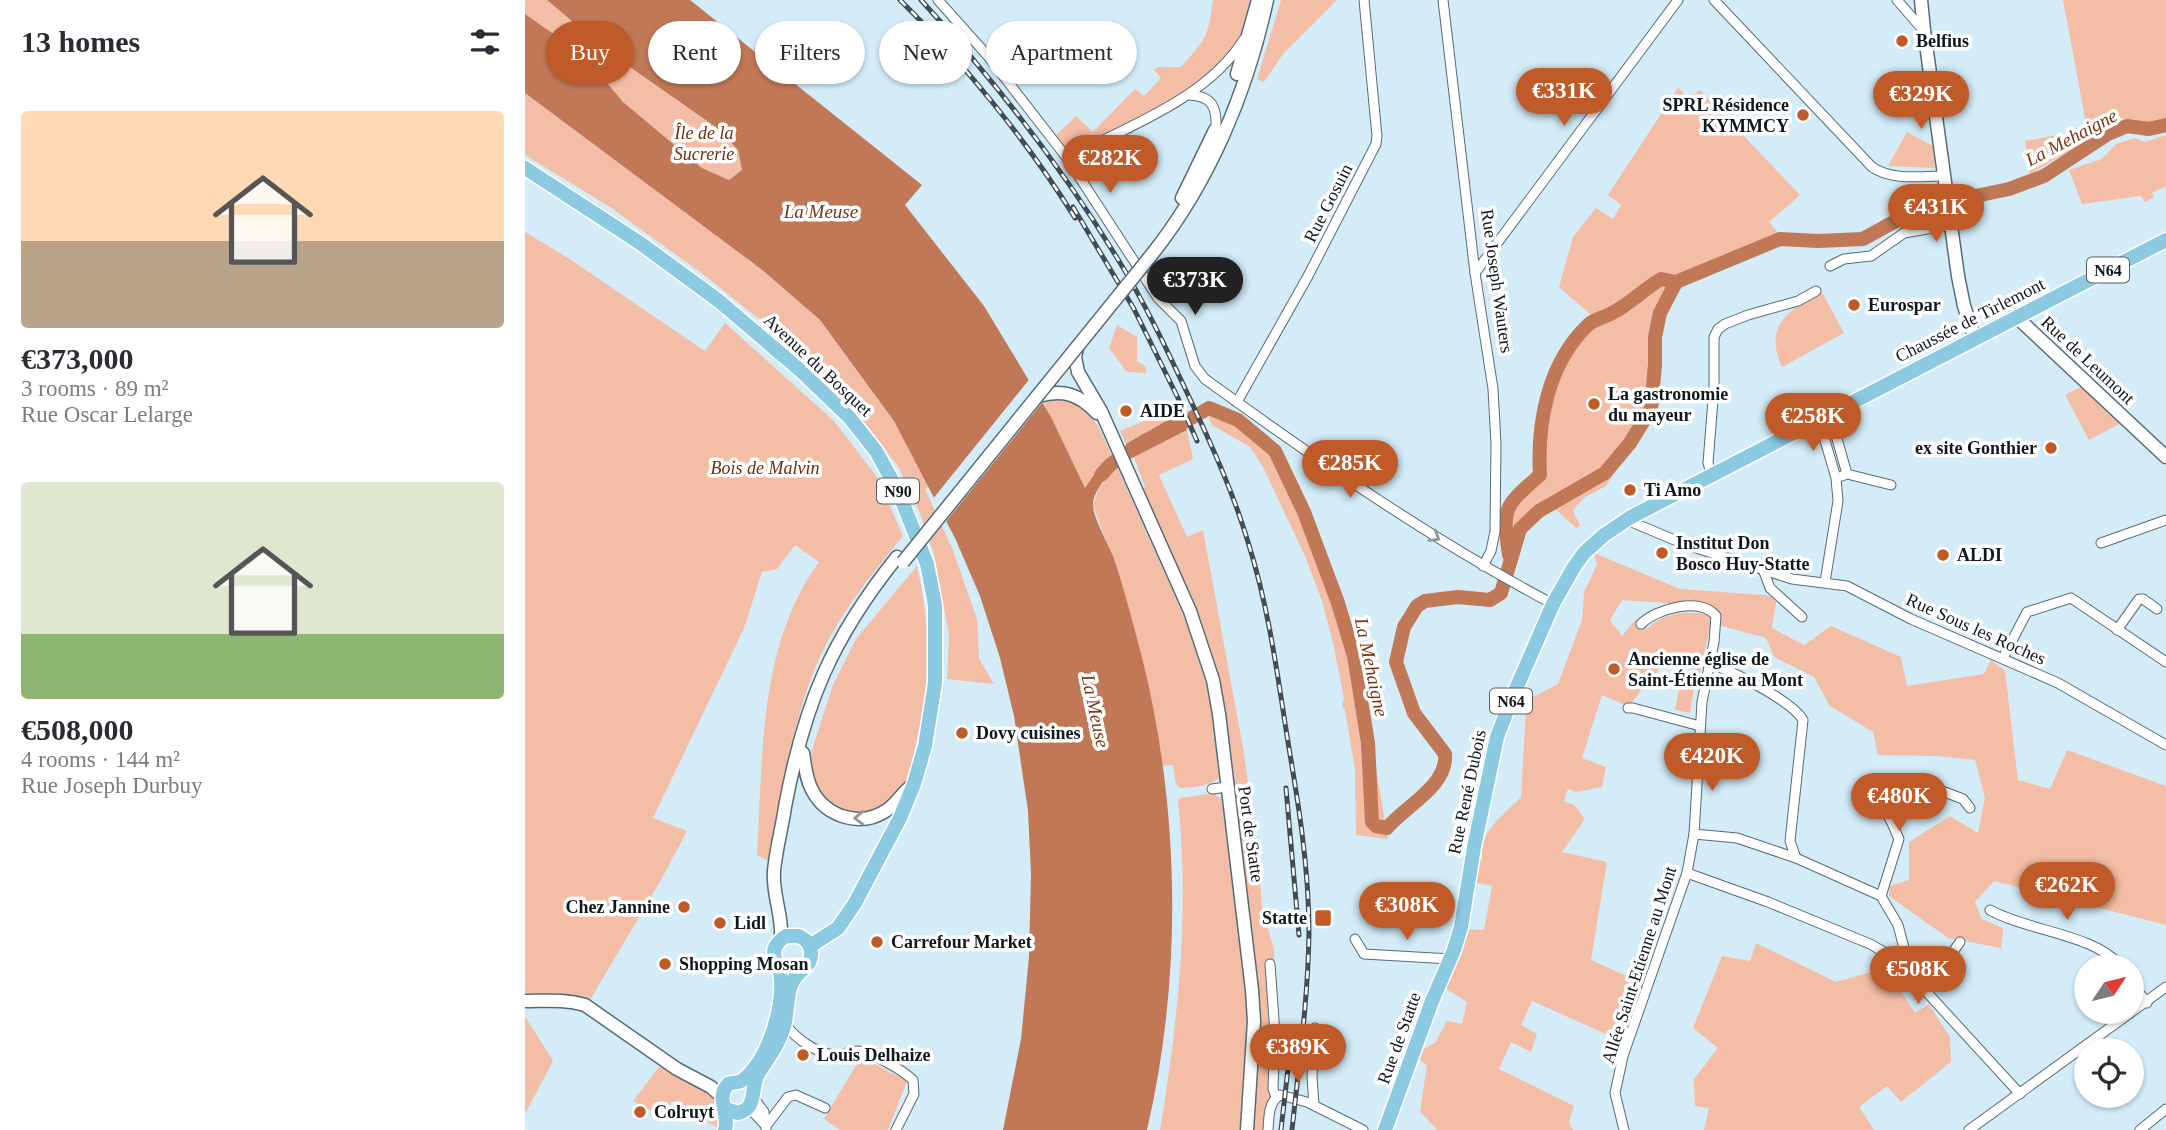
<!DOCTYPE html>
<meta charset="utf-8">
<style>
body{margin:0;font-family:Georgia,serif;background:#f7f7f7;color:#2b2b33;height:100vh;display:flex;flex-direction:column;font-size:26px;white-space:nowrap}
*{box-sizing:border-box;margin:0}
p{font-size:23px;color:#7c7c81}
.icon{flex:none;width:38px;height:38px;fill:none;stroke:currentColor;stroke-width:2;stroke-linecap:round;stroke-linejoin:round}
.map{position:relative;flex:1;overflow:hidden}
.panel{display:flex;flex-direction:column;background:#fff;width:525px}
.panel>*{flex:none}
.hud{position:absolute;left:21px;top:21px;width:665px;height:63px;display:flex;gap:14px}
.needle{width:46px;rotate:55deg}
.controls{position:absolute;left:1549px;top:954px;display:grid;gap:14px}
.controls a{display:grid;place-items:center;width:70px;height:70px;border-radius:50%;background:#fff;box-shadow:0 2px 5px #0004;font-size:35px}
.price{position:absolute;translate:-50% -60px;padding:0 16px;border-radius:24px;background:#c05b29;color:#fff;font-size:23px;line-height:46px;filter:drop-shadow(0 2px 4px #0008)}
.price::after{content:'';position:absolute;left:50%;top:42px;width:21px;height:16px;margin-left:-10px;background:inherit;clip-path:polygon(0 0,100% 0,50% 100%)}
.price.current{background:#222;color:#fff}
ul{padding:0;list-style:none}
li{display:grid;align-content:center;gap:14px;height:371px;padding:0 21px}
li span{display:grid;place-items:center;height:217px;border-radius:7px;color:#555}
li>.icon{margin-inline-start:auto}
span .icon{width:126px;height:126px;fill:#fffc;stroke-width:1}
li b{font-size:30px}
h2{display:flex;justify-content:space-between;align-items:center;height:84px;padding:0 21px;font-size:30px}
.pill{padding:0 24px;border-radius:32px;background:#fff;box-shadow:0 2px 5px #0004;font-size:24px;line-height:63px}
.pill.current{background:#c05b29;color:#fff}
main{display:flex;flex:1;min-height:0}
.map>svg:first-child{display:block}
</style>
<main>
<section class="panel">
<h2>13 homes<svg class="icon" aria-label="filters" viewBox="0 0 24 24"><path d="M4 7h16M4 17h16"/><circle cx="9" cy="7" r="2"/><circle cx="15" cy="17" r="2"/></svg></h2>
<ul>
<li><span style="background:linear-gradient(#ffd9b3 60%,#b9a48a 0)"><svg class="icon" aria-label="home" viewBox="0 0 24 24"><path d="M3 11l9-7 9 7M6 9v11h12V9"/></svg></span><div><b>€373,000</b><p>3 rooms · 89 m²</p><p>Rue Oscar Lelarge</p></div></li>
<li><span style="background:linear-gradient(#dfe7d0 70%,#8fb573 0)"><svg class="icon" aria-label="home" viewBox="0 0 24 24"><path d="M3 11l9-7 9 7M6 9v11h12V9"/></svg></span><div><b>€508,000</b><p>4 rooms · 144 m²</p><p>Rue Joseph Durbuy</p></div></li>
</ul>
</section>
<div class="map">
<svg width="1641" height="1130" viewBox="0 0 1641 1130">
<rect width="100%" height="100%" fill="#d3ecf8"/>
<g fill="#f4bea6">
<path d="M0,0H22L85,53L192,128L213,150L217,170L204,180L177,168L98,102L60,56L0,14Z"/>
<path d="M688,0H726C724,10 723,22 719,32C700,85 599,124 550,149L537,146L530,136L551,116L568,132L610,89L619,96L636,78L629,70L633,67H656C681,39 683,38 688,0Z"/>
<path d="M756,0H812L758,54L739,82L732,79Z"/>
<path d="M1538,0H1641V121L1626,124L1594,118L1583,126L1569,132L1560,145L1551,152L1534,157L1505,174L1500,141L1562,129Z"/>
<path d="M1153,88L1164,98L1175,90L1275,195L1244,222L1255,235L1251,247L1158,286L1139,314L1134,342V381L1131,406L1081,486L1060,497L1048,510L1055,526L1051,528L1026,505C1000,518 994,532 985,558C977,506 978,511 1015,475L1011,466L1013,409L1045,341L1067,316L1034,287L1048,237L1071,208L1088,219L1096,205L1083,195Z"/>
<path d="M0,93L236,269L295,320L369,421L404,487L400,489L427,548L452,619L454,659L469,684L422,679L424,636L409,554L394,511L374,468L323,400L240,324L183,278L85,207L0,155Z"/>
<path d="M1382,132L1408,146L1410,168L1363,166Z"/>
<path d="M1641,135V186L1627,193L1629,197L1620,202L1616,196L1557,204L1544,170L1577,159L1591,144L1609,138L1620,142Z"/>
<path d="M0,232L43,258L180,351L200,323L309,421L352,477L378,536C346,575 315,613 294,659C266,722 258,794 244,861L232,855C238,756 233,646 294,562L270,545L252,569L237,572L219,628L128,818L162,831L136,880L65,1000L43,995L0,996Z"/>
<path d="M1297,292L1319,333L1257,367C1238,326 1263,310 1297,292Z"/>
<path d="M592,325L612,337V361L621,367V373L602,372L584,348Z"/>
<path d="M1557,386L1596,423L1564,440L1540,395Z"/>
<path d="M529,397C567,406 572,422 587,456L571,472L560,489L518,402Z"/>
<path d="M650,402L655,413L601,444L595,431L642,412Z"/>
<path d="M684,408L713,420L750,447L782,511L821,616L832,657L863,839L831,835L830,770L820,709L817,706L819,699L808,642L797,601L780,556L738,467L725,447L687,425L681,410Z"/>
<path d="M662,430L668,459L634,475L662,537L678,530L719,753L733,857L737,907L749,950L748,1089L743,1130H722L724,955L729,947L699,712L617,489L620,487L609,457Z"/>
<path d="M592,467L675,651L685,687L694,778C684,787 668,787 655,788L651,784L648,765L638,766L627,703L611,636L587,556L568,506L574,488Z"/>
<path d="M1069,553L1155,589L1252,596L1247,628L1279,645L1306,626L1376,657L1382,686L1459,674L1466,660L1480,671L1493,780L1525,789L1542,750L1641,786V925L1469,881L1450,902L1457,919L1478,928L1476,948L1423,938L1364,896L1365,886L1384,880V842L1425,816L1453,833L1460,797L1450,760L1412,756L1353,755L1348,732L1305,706L1289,677L1249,657L1241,638L1193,625L1191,616L1172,607L1164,599L1153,604L1097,600L1085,620L1097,636L1111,619L1122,629C1141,611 1162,611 1187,615V618L1174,677L1149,655L1122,682L1104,707L1077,695L1057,758L1081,767L1077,787L1051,792L1043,789L1039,801L1049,805L1060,819L1037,852L1082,862L1066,960L1119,984L1099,1042L1007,1001L996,1025L1012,1034L1006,1052L986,1042L974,1069L1049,1106L1044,1122L1048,1130H912L895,1111L902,1065L894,1060L900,1048L910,1043L922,1021L937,1024L942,1002L920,988L938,929L959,930L967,886L947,882L950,864L957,860C958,856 956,852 957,848C959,828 983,811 996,797L1001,708L1006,698L1033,684L1057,620L1059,592L1072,565Z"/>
<path d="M392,566C407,636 406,678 390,748C387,761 383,783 374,793C367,801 357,807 349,814L314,811L292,791L286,775V753L308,685L331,639Z"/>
<path d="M1155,685L1169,688L1165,713L1150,710Z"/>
<path d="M689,793L697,800L708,874L724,1009L717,1130H635C653,1021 665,912 653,801L655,798Z"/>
<path d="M1231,943L1311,982L1346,972L1370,982L1390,1013L1404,1004L1425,1037L1426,1062L1376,1102L1362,1086L1334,1107L1349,1130H1179L1184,1108L1170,1106L1169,1079L1193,1048L1168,1028L1197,956L1225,961Z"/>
<path d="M0,1016L28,1061L0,1114Z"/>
<path d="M336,1057L382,1081L363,1130H315L299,1119Z"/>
<path d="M137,1063L187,1092L197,1112L194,1129L147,1101L138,1117L108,1101Z"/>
</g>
<g fill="#c17857">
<path d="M22,0H165L397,185L380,205L459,306L526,417L560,488L571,472L587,456L592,467C582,476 567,492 568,507C569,518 583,544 588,556C599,588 607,620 616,653C655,807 658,975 622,1130H478L496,1039L504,957L506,874L503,811L489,716L475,658L455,596L430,538L369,421L295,320L236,269L0,93V14L60,56L98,102L177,168L204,180L217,170L213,150L192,128L85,53Z"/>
<path d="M655,413L662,430L609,457L601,444Z"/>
</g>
<path fill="#d3ecf8" d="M507,376L520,399L419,524L407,500Z"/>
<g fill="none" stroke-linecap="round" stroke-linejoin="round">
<g stroke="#c17857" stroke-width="14">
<path d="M643,431L684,408L713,420L750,451L779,512L813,603L829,656L843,743L847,822L851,826L862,828C880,806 923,786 920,754L889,713L871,662L879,627L892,606L900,601L933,597L965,600L976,593L995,529L1014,511L1080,473L1105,443L1126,409L1130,365V337L1135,313L1151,282L1255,239L1293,241L1338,239L1376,218L1408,205L1484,189L1519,176L1583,134L1602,126L1624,129L1641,125"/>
<path d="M576,475L586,464L621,440"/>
<path d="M984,555C977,506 979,507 1015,475C1012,422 1023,363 1063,325C1069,319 1079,318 1087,313C1105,304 1119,289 1136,279L1151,282"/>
</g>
<defs>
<g id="street">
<path d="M413,0L462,55L542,158L633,298L656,321L670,366L680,379C792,460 905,539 1028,604"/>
<path d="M918,0L950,273L968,389L971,444L970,531L966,551L958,566"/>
<path d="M1189,0L1347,167C1367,181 1396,176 1419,176"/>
<path d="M1372,0L1398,30"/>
<path d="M664,95C687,96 692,107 691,128"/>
<path d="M542,158C602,127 683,98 719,39"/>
<path d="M1305,266L1319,259L1346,256L1379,233L1425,225"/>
<path d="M950,273L1153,0"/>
<path d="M712,402L783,276L851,144L852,136L839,0"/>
<path d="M1305,414L1322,474"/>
<path d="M1294,420L1311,478L1313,501L1300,582"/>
<path d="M1187,476L1183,463L1189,387V337L1193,329L1200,324L1223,315L1273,301L1291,291"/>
<path d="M1317,476L1322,474L1366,485"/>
<path d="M1106,517L1109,523L1159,544L1267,579L1322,586L1386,619L1533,683L1641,745"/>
<path d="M1576,543L1641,520"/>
<path d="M1238,569L1245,588L1277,617"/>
<path d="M1592,630L1614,599H1618L1632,609"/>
<path d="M1478,658L1502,612L1546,598L1641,662"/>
<path d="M1185,664C1206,670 1267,701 1278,720L1265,841L1271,858"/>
<path d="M1103,708H1108L1175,726"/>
<path d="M1351,787V795L1366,821L1417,791L1438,799L1445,808"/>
<path d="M687,789L702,787"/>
<path d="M1169,834L1212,838L1271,858L1356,896L1373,925L1386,975L1495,1094"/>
<path d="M1162,873L1243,902L1345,944L1382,965"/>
<path d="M1356,896L1374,839L1366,821"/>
<path d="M1465,910C1502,931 1569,934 1596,966"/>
<path d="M830,939L839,954L926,959"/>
<path d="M745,964L750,1034L748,1089L751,1097"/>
<path d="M1606,982L1622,1003"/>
<path d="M1396,988L1410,977L1435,942"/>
<path d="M260,1024C271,1039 292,1054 311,1055C319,1055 326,1051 333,1051C347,1052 377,1070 388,1080L389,1094L371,1130"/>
<path d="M228,1097L239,1112L241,1129"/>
<path d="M789,1105L787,1077L790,1028"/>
<path d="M221,1111L229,1113L241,1126"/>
<path d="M241,1126L263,1097L271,1095L300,1108"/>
<path d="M743,1130C744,1118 743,1102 755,1095L782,1102L838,1130"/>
<path d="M1099,1130L1090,1093L1098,1056L1162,873L1169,834L1177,702L1189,642L1191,616C1175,596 1131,609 1116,624"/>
<path d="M1444,1130L1641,987"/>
<path d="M1615,1130L1641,1109"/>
</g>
<g id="secondary">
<path d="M1396,0L1399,30L1433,276L1439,306L1450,339"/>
<path d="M712,74L733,0"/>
<path d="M657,198L690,130"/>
<path d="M624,258C684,184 722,92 742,0"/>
<path d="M1493,316L1498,323L1641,457"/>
<path d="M552,348L550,357L553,372L576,411L665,611L688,680L694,714L727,990L729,1021L722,1130"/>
<path d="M513,396C538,389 554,394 572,413"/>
<path d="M278,753C280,766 281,779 287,790C301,817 336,828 362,810C372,803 378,791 389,784"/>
<path d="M256,939C258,916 247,894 249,871C251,849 257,828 260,807C279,704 307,638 372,557"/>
<path d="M0,1001C21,1001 40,999 60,1005L152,1069L186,1087L196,1096"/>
</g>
<g id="primary">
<path d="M0,168L115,243L194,301L276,371L324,417L351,451L373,491L402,564L410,605V683L400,746L389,784L375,818L330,903L313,928L285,946"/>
<path d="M200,1130C205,1113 190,1099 203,1084C209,1082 214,1083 218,1080C243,1060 258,1010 256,979C256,970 249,962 249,953C249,945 255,940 261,936H274C281,940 286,944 286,953C287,967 272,971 267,983C261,996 263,1012 259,1026C254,1045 243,1058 233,1074C225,1089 233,1108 213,1113L201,1109"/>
<path d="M860,1130L907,1001L929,950L936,927L949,847L972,737L987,698L1028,604L1049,567L1059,553L1079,535L1106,517L1641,240"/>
</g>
</defs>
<use href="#street" stroke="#556c76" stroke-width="11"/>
<use href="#secondary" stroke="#556c76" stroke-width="15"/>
<use href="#primary" stroke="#fff" stroke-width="17"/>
<use href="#street" stroke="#fff" stroke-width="9"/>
<use href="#secondary" stroke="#fff" stroke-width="12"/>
<use href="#primary" stroke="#8bcae1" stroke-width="14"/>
<defs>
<g id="rail">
<path d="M375,0C438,62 503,142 550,218"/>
<path d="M396,0C470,81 537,167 594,261C621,305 643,352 665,399C687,446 708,492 723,542C743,605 752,671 762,736C773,801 784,866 784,933C783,999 774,1064 767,1130"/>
<path d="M548,207L609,309L653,398L672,441"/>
<path d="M761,788L774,935"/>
<path d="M756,1130L765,1051"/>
</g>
</defs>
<use href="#rail" stroke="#404d53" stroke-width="5"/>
<use href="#rail" stroke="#fff" stroke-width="2.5" stroke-dasharray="8" stroke-linecap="butt"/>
<defs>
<path id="secondary-bridge" d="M378,562L624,258"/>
</defs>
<use href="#secondary-bridge" stroke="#556c76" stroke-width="15" stroke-linecap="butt"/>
<use href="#secondary-bridge" stroke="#fff" stroke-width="12"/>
</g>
<defs><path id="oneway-chevron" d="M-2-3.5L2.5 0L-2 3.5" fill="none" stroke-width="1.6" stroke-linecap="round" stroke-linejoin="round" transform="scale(1.75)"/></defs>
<g stroke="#939799">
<use href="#oneway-chevron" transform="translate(910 537) rotate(32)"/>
<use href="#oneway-chevron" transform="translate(334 818) rotate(179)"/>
</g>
<g fill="#c05b29" stroke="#fff" stroke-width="2.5">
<circle cx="1377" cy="41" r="7"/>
<circle cx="1278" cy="115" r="7"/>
<circle cx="1329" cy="305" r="7"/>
<circle cx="1069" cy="404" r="7"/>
<circle cx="601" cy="411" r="7"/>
<circle cx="1526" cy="448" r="7"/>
<circle cx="1105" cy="490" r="7"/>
<circle cx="1137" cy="553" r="7"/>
<circle cx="1418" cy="555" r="7"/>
<circle cx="1089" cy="669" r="7"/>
<circle cx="437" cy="733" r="7"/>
<circle cx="159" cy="907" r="7"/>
<rect x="789" y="909" width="18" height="18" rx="3.5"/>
<circle cx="195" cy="923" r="7"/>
<circle cx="352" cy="942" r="7"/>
<circle cx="140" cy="964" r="7"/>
<circle cx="278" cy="1055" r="7"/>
<circle cx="115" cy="1112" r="7"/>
</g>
<g text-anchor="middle" stroke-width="7" stroke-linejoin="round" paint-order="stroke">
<g fill="#fff" stroke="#575d60" stroke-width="2">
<rect x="1562" y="257.5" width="42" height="25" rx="5"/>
<rect x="352" y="478.5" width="42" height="25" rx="5"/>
<rect x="965" y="688.5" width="42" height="25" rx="5"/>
</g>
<g font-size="16" font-weight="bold" fill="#0f181c">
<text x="1583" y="276">N64</text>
<text x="373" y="497">N90</text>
<text x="986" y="707">N64</text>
</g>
<g font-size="18" font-weight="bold" fill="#0f181c" stroke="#fff" text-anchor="start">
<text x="1391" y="47">Belfius</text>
<text x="1264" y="111" text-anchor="end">SPRL Résidence<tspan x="1264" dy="21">KYMMCY</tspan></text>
<text x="1343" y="311">Eurospar</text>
<text x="1083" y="400">La gastronomie<tspan x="1083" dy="21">du mayeur</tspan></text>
<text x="615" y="417">AIDE</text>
<text x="1512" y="454" text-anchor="end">ex site Gonthier</text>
<text x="1119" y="496">Ti Amo</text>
<text x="1151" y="549">Institut Don<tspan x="1151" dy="21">Bosco Huy-Statte</tspan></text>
<text x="1432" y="561">ALDI</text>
<text x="1103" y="665">Ancienne église de<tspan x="1103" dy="21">Saint-Étienne au Mont</tspan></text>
<text x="451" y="739">Dovy cuisines</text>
<text x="145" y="913" text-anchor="end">Chez Jannine</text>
<text x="782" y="924" text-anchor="end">Statte</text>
<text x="209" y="929">Lidl</text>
<text x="366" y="948">Carrefour Market</text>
<text x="154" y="970">Shopping Mosan</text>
<text x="292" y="1061">Louis Delhaize</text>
<text x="129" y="1118">Colruyt</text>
</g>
<g font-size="18" font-style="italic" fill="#722e08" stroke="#fff">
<text x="179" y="139">Île de la<tspan x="179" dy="21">Sucrerie</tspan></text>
<text x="240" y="474">Bois de Malvin</text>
</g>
<g font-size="18" fill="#0f181c" stroke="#fff">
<text transform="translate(803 203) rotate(-63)" y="6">Rue Gosuin</text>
<text transform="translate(972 281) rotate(82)" y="6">Rue Joseph Wauters</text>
<text transform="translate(1445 320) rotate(-27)" y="6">Chaussée de Tirlemont</text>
<text transform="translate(1563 360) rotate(43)" y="6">Rue de Leumont</text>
<text transform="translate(293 365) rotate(43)" y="6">Avenue du Bosquet</text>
<text transform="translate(1451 629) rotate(24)" y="6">Rue Sous les Roches</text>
<text transform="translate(942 792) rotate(-78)" y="6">Rue René Dubois</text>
<text transform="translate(726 834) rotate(82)" y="6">Port de Statte</text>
<text transform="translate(1114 965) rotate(-72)" y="6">Allée Saint-Etienne au Mont</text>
<text transform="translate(874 1038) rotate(-70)" y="6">Rue de Statte</text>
</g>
<g font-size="19" font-style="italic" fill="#793511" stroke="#fff">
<text transform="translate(1546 137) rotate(-28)" y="7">La Mehaigne</text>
<text x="296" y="218">La Meuse</text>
<text transform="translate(847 667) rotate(78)" y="7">La Mehaigne</text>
<text transform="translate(571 711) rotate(78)" y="7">La Meuse</text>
</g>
</g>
</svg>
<div class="controls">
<a><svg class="needle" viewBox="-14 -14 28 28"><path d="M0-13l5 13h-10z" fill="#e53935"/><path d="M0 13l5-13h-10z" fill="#7c7c81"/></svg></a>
<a><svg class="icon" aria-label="locate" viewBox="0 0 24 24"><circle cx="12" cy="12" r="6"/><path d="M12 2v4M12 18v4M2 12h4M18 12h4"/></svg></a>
</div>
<b class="price" style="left:1039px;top:128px">€331K</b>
<b class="price" style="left:1396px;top:131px">€329K</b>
<b class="price" style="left:585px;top:195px">€282K</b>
<b class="price" style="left:1411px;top:244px">€431K</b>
<b class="price current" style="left:670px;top:317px">€373K</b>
<b class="price" style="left:1288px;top:453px">€258K</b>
<b class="price" style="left:825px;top:500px">€285K</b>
<b class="price" style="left:1187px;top:793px">€420K</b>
<b class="price" style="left:1374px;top:833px">€480K</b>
<b class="price" style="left:1542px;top:922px">€262K</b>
<b class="price" style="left:882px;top:942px">€308K</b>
<b class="price" style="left:1393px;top:1006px">€508K</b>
<b class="price" style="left:773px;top:1084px">€389K</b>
<div class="hud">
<a class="pill current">Buy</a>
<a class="pill">Rent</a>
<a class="pill">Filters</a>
<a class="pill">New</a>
<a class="pill">Apartment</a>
</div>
</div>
</main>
